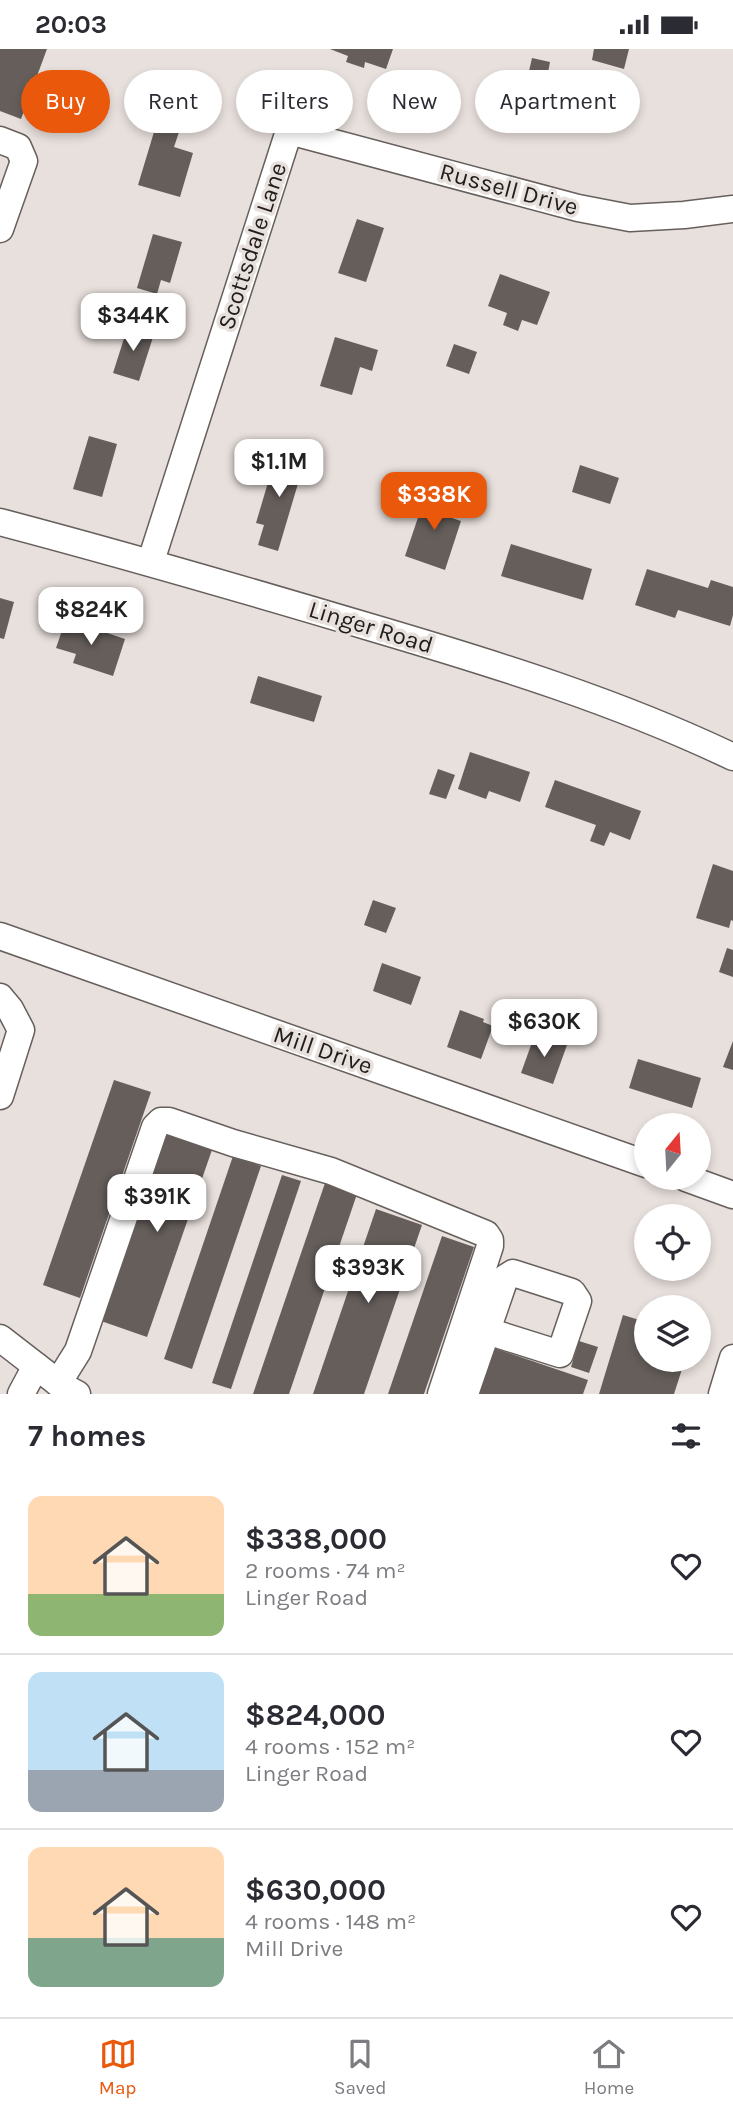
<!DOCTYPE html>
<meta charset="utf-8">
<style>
body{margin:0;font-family:Karla,sans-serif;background:#f2f2f3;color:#2b2b33;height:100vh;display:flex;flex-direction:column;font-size:26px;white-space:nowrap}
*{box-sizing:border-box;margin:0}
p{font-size:23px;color:#7c7c81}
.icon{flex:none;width:38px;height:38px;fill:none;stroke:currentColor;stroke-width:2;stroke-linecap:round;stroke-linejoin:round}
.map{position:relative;height:1345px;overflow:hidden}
.details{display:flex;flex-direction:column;background:#fff;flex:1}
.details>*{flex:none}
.guide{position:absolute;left:21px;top:21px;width:691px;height:63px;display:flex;gap:14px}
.needle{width:46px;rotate:18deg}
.controls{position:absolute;left:634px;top:1064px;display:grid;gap:14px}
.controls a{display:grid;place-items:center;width:77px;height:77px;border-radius:50%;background:#fff;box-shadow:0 4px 10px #0003;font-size:35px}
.price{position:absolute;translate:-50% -60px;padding:0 16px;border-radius:14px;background:#fff;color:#222;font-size:23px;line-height:46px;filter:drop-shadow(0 2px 4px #0008)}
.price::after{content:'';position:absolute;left:50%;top:42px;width:21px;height:16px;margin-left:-10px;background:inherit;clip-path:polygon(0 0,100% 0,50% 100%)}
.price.selected{background:#ea580c;color:#fff}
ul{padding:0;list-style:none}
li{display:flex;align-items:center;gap:21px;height:175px;padding:0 28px}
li+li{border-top:2px solid #e1e1e2}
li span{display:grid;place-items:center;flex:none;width:196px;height:140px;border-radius:14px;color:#555}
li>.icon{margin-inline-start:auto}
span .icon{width:84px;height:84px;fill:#fffc;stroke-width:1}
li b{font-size:30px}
h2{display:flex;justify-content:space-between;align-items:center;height:84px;padding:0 28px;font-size:30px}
.chip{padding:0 24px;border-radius:32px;background:#fff;box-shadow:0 4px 10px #0003;font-size:24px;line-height:63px}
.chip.selected{background:#ea580c;color:#fff}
.status{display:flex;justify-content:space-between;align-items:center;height:49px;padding:0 35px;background:#fff;direction:ltr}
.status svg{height:19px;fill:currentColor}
.menu{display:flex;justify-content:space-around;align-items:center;height:98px;border-top:2px solid #e1e1e2;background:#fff;font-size:19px;color:#7c7c81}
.menu a{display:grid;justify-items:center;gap:4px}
.menu .selected{color:#ea580c}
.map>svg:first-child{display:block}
</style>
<div class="status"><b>20:03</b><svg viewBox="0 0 49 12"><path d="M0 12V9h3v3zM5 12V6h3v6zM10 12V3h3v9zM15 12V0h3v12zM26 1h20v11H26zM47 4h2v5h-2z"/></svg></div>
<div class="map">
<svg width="733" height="1345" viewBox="0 0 733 1345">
<rect width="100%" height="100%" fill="#e8e0dc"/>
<g fill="#655e5b">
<path d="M0,0H47L21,70L0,62Z"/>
<path d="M330,0H393L386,20L365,13L364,19L346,13L348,7Z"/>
<path d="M594,0H629L624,20L592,11Z"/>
<path d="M532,9L550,13L547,29L594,39L587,71L521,57Z"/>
<path d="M157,73L180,80L174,98L193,104L180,148L138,136Z"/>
<path d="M357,170L384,179L366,233L338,224Z"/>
<path d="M153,185L182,193L170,234L161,231L157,245L137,239Z"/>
<path d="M500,225L550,243L537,276L522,271L518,282L503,276L507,264L488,257Z"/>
<path d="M128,277L154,285L139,332L113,324Z"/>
<path d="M335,288L378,301L372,322L360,318L352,346L320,337Z"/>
<path d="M454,295L477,303L469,325L446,317Z"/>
<path d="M89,387L117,395L102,448L73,440Z"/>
<path d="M277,403L305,411L278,502L258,496L264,476L256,474Z"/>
<path d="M580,416L619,429L610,455L572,443Z"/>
<path d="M427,442L457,453L452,469L461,472L445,521L405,507Z"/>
<path d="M511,495L592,520L583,551L501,527Z"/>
<path d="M647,520L708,539L711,531L733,538V566L730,577L678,561L675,569L635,556Z"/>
<path d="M0,549L14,553L4,590L0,589Z"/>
<path d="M66,570L125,590L113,627L73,614L76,605L56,599Z"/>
<path d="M258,627L322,647L314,673L250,654Z"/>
<path d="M470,703L530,723L520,753L489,742L486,750L458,740Z"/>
<path d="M438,720L455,726L446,750L429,745Z"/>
<path d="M555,731L641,762L630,791L610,783L604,797L590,792L596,776L545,758Z"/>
<path d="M713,815L733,822V872L731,871L729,879L696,869Z"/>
<path d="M373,851L396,859L386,884L364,876Z"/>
<path d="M727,899L733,901V928L719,923Z"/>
<path d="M382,914L421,928L411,956L373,942Z"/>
<path d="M460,961L484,970L483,973L493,977L481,1010L447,998Z"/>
<path d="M535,985L567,996L553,1035L521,1024Z"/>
<path d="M733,992V1021L723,1018Z"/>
<path d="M638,1010L701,1029L692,1059L629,1039Z"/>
<path d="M114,1031L151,1043L80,1249L43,1236Z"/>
<path d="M166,1083L213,1098L147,1288L101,1272Z"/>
<path d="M233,1107L261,1117L192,1320L164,1310Z"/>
<path d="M282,1126L301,1132L231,1340L212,1334Z"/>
<path d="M325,1134L357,1145L289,1345H253Z"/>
<path d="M376,1160L422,1176L364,1345H313Z"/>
<path d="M442,1187L474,1198L424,1345H388Z"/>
<path d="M623,1266L646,1273V1311H685L674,1345H599Z"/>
<path d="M579,1292L598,1298L589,1324L571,1318Z"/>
<path d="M494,1299L588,1331L583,1345H479Z"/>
</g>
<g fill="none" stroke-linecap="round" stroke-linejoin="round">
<defs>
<g id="minor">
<path d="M0,91L18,98L24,112L0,180"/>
<path d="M0,473C125,506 249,542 373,579C495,615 618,653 733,708"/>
<path d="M151,512L289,82L578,159L630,169L684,166L733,160"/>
<path d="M0,887L646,1115"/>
<path d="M0,948L10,960L21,981L0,1047"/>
<path d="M686,1129L733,1146"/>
<path d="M0,1289L62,1337L77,1345"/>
<path d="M58,1334L78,1302L155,1078L161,1072H169L233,1094L331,1122L486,1185L490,1191V1197L441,1345"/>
<path d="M21,1345L36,1317"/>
<path d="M465,1345L505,1229L513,1224L572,1243L578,1252L560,1305L487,1282"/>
<path d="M722,1345L733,1309"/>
</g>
</defs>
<use href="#minor" stroke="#665f5c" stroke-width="29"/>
<use href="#minor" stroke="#fff" stroke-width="26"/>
</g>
<g text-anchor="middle" stroke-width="7" stroke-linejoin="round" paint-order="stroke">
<g font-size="24" fill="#1f1c1b" stroke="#e8e0dc">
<text transform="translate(509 140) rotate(15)" y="8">Russell Drive</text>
<text transform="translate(252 197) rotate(-72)" y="8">Scottsdale Lane</text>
<text transform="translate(371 578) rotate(17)" y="8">Linger Road</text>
<text transform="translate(323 1001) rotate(19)" y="8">Mill Drive</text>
</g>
</g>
</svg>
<div class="controls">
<a><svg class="needle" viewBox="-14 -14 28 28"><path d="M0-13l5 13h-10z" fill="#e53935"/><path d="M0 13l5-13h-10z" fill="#7c7c81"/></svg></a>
<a><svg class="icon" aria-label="locate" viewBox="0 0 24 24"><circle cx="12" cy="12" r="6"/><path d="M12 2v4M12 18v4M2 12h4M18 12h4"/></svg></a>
<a><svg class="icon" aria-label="layers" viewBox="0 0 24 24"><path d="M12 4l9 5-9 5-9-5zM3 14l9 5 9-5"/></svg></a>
</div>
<b class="price" style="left:133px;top:304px">$344K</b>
<b class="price" style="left:279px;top:450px">$1.1M</b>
<b class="price selected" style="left:434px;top:483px">$338K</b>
<b class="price" style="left:91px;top:598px">$824K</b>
<b class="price" style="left:544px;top:1010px">$630K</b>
<b class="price" style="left:157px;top:1185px">$391K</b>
<b class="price" style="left:368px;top:1256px">$393K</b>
<div class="guide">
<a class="chip selected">Buy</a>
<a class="chip">Rent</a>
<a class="chip">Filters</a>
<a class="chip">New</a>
<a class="chip">Apartment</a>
</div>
</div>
<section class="details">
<h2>7 homes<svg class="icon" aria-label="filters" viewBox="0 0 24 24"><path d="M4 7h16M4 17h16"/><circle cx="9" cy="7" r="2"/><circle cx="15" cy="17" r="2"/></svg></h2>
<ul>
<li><span style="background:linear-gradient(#ffd9b3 70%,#8fb573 0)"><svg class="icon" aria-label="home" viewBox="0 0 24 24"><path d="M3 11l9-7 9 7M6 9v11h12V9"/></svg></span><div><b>$338,000</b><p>2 rooms · 74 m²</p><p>Linger Road</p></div><svg class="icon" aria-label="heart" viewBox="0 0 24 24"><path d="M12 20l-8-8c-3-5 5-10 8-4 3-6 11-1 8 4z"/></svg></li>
<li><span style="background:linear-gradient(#bfe0f5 70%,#9aa5b1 0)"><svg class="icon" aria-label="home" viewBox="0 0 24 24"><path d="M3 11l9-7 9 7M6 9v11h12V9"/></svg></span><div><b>$824,000</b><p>4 rooms · 152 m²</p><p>Linger Road</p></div><svg class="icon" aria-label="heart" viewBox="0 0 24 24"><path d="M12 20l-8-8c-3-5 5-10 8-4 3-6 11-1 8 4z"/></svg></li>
<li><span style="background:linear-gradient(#ffd9b3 65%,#7fa58c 0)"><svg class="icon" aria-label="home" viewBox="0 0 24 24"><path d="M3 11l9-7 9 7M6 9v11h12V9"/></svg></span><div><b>$630,000</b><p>4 rooms · 148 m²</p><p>Mill Drive</p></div><svg class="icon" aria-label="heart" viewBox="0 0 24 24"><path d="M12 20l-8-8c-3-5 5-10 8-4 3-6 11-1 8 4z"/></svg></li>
</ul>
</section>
<nav class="menu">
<a class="selected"><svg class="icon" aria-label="map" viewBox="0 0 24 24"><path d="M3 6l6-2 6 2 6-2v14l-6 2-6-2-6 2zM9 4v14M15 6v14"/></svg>Map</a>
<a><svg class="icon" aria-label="saved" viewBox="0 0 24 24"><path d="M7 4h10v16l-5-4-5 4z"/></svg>Saved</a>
<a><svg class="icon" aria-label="home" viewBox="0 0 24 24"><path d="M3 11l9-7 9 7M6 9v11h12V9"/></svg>Home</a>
</nav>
